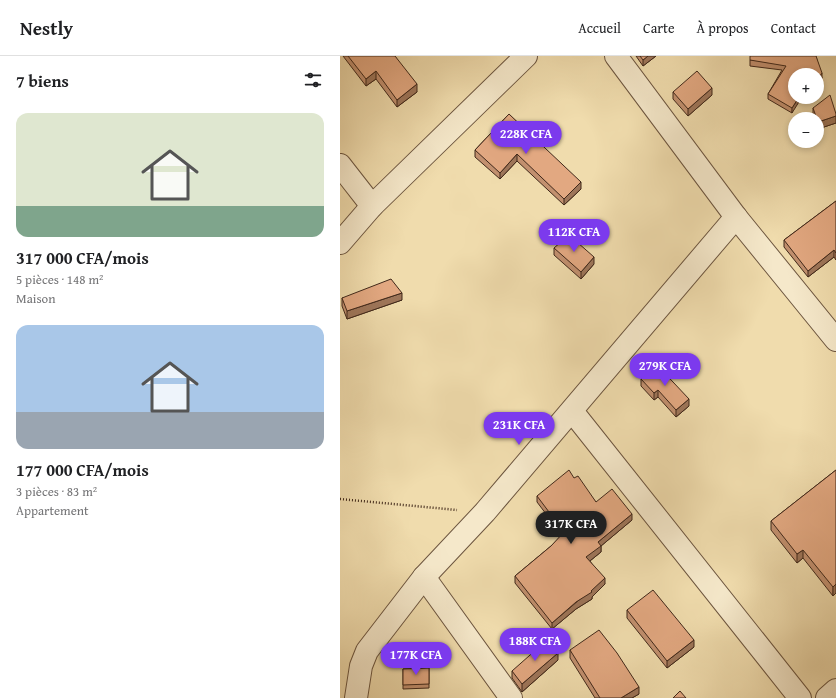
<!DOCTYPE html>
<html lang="fr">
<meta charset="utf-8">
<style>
body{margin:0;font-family:"Gentium Book Plus",serif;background:#f2f2f2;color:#202124;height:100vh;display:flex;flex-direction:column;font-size:15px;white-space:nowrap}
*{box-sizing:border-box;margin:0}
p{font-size:13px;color:#757577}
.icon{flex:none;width:22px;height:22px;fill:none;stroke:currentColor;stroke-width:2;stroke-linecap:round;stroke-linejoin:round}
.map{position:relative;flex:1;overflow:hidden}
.details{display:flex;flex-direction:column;background:#fff;width:340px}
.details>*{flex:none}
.buttons{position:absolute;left:448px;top:12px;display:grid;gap:8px}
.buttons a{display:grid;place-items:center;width:36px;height:36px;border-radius:50%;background:#fff;box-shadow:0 2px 6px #0003;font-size:20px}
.price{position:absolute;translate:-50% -34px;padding:0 9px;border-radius:14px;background:#7c3aed;color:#fff;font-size:13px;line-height:26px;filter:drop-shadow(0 1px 2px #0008)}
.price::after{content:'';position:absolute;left:50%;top:24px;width:12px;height:9px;margin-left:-6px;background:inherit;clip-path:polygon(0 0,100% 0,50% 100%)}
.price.current{background:#222;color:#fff}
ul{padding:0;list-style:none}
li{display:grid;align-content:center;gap:8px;height:212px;padding:0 16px}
li span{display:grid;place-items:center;height:124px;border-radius:12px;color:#555}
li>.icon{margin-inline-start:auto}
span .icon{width:72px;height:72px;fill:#fffc;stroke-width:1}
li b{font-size:17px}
h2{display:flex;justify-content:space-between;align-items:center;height:48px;padding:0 16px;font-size:17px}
header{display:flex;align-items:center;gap:24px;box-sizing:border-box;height:56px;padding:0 20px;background:#fff;border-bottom:1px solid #e0e0e0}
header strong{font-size:19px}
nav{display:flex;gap:22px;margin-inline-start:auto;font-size:14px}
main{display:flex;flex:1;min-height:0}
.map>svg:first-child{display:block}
</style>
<header>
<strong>Nestly</strong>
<nav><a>Accueil</a><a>Carte</a><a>À propos</a><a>Contact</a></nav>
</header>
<main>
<section class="details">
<h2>7 biens<svg class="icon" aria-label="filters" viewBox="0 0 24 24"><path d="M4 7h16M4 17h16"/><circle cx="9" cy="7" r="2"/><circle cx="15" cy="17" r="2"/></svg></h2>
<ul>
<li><span style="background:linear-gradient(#dfe7d0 75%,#7fa58c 0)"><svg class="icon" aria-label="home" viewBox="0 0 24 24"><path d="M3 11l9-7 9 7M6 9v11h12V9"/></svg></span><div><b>317 000 CFA/mois</b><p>5 pièces · 148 m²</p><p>Maison</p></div></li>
<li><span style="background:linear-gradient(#a9c7e8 70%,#9aa5b1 0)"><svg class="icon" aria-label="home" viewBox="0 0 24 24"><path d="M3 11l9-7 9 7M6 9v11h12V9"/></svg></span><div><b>177 000 CFA/mois</b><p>3 pièces · 83 m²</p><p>Appartement</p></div></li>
</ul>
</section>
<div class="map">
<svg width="496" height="642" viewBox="0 0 496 642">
<rect width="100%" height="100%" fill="#f0dcad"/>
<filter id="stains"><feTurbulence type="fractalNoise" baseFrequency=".005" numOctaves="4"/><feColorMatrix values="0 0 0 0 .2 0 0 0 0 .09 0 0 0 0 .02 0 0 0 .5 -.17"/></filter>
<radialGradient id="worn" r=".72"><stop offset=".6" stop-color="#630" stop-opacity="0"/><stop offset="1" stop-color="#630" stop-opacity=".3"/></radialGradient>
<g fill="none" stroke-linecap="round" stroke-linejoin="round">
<defs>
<g id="minor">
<path d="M276,0L396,161L496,284"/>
<path d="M0,109L32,150"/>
<path d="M0,187L32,150L186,0"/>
<path d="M232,355L460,642"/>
<path d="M84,521L171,642"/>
<path d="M16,642L21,610L27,595L84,521L145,456L396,161"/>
<path d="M487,642L496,634"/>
</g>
</defs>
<use href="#minor" stroke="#6c553f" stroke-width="24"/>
<path stroke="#40281a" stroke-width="2.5" stroke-dasharray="1 2" stroke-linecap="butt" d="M0,443L117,454"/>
<use href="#minor" stroke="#f5e8ca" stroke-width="22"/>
</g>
<g fill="#c2906f" stroke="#40281a">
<path d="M3,0H55L77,36L57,51L36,23L26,30Z"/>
<path d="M296,0H316L303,10Z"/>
<path d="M476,0L482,22L477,30V19H455L452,57L428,43V38L442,14L410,10V4Z"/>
<path d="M333,36L372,39L348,60L333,43Z"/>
<path d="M473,52L496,58V67L478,73L477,63H474L473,59Z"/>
<path d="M169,58L241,133L224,149L177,105L160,123L135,101V94Z"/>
<path d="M496,145V204L494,201L468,221L444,191V184Z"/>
<path d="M214,192L254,208L241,223L214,199Z"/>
<path d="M2,242L62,244L7,263L2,250Z"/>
<path d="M301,323L349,350L336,361L318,341L314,344L301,330Z"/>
<path d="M496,414L493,540L463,502L457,507L431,474V465Z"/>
<path d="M234,422L256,446L292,464L261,490V496L250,505L265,528L252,541V543L236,553L212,573L175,527V520L211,490L222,479L197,446V440Z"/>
<path d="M287,554L354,591L327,612L287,562Z"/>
<path d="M230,594L299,638L292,642H255L230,602Z"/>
<path d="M218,604L182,636L172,622V615Z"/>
<path d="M89,612V632L63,633V613Z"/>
</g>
<g fill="#9e765a" stroke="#40281a">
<path d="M308,0H316L303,10V4Z"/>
<path d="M36,15V23L26,30V23Z"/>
<path d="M482,17V22L477,30V24Z"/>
<path d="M77,28V36L57,51V44Z"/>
<path d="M372,32V39L348,60V53Z"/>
<path d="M459,41H462L452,57V52Z"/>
<path d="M496,60V67L478,73V66Z"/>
<path d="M177,98V105L160,123V117Z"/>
<path d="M241,126V133L224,149V143Z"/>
<path d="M494,194V201L468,221V215Z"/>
<path d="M254,201V208L241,223V216Z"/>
<path d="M62,237V244L7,263V255Z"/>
<path d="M318,334V341L314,344V337Z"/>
<path d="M349,343V350L336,361V354Z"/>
<path d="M292,458V464L261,490V496L246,508V501L258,486Z"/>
<path d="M463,494V502L457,507V498Z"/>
<path d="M265,522V528L252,541V543L236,553L212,573V567Z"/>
<path d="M496,528V537L493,540V531Z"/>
<path d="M354,584V591L327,612V605Z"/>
<path d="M218,597V604L182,636V628Z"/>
<path d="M299,631V638L292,642H281Z"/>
</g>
<g fill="#e2a881" stroke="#40281a">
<path d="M8,0H55L77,28L57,44L36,15L26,23Z"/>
<path d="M300,0H308L303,4Z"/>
<path d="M410,0H476L482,17L477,24V19H455V41H459L452,52L428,38L446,10L410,4Z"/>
<path d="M357,15L372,32L348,53L333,36Z"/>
<path d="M490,39L496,58V60L478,66L473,52Z"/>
<path d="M169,58L241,126L224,143L177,98L160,117L135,94Z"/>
<path d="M496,145V197L494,194L468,215L444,184Z"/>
<path d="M229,179L254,201L241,216L214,192Z"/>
<path d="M51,223L62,237L7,255L2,242Z"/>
<path d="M317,309L349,343L336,354L318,334L314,337L301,323Z"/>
<path d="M229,414L234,422L238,420L256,446L272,433L292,458L258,486L261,490L246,501L265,522L251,535L252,536L236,546L212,567L175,520L211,490L224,476L197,440Z"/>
<path d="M496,414V528L493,531L463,494L457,498L431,465Z"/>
<path d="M313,534L354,584L327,605L287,554Z"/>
<path d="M259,574L277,597L299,631L281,642H260L230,594Z"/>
<path d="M207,584L218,597L182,628L172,615Z"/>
<path d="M89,612V628L63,629V613Z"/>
<path d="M340,635L346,642H333Z"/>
</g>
<rect width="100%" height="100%" filter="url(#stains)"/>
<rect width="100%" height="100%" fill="url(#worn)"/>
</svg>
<div class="buttons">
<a>+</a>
<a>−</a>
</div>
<b class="price" style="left:186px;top:99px">228K CFA</b>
<b class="price" style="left:234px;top:197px">112K CFA</b>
<b class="price" style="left:325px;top:331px">279K CFA</b>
<b class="price" style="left:179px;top:390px">231K CFA</b>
<b class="price current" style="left:231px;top:489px">317K CFA</b>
<b class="price" style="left:195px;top:606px">188K CFA</b>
<b class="price" style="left:76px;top:620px">177K CFA</b>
</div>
</main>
